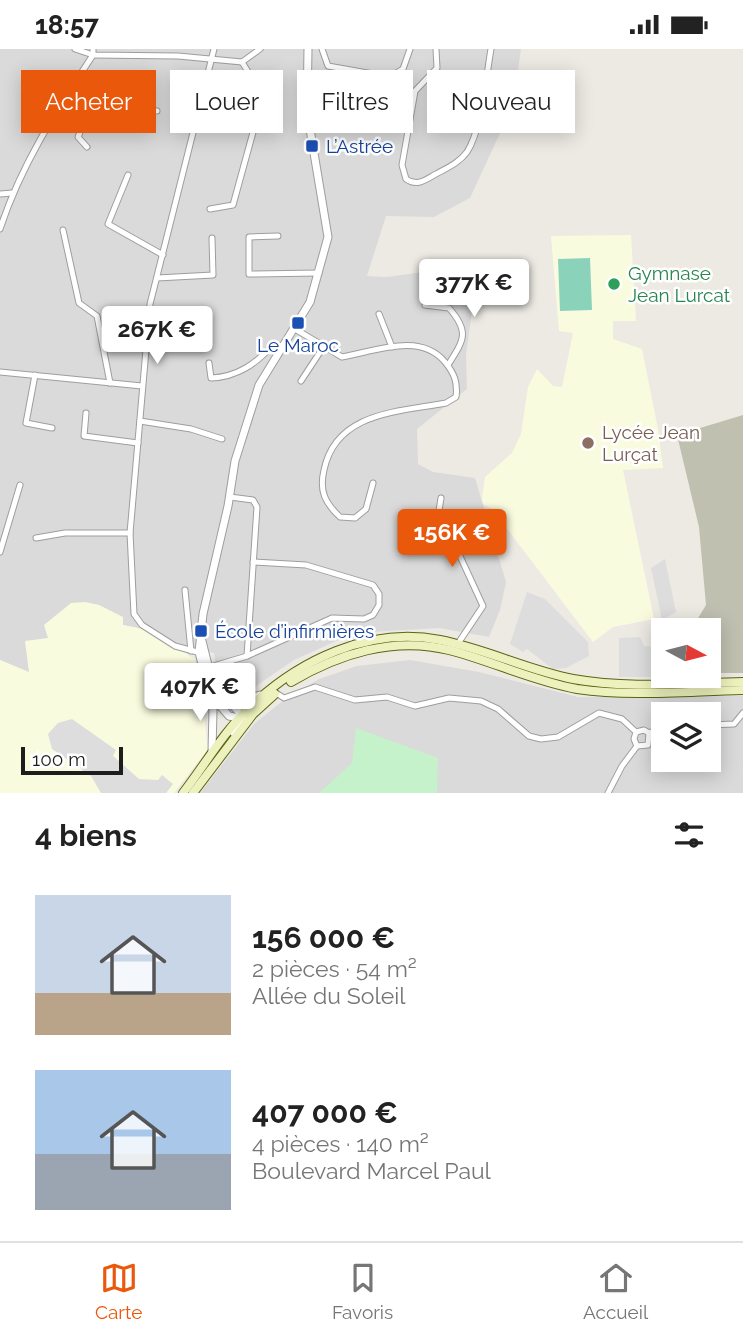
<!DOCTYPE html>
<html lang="fr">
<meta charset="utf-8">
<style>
body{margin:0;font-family:Raleway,sans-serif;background:#f2f2f2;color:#222;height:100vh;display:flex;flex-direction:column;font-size:26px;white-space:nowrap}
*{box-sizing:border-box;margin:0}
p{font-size:23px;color:#767676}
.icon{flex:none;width:38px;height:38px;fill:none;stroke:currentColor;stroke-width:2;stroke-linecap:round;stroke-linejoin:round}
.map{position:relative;height:744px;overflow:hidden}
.details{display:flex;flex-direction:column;background:#fff;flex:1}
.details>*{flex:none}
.banner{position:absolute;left:21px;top:21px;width:702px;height:63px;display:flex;gap:14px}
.needle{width:46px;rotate:97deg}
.tools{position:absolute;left:651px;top:569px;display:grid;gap:14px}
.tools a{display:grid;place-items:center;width:70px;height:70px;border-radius:0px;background:#fff;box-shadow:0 4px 18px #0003;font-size:35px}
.scale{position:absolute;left:21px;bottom:18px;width:102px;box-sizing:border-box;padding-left:7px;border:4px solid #1d1d1d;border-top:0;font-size:19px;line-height:24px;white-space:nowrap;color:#1d1d1d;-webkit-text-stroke:5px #fff;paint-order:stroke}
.price{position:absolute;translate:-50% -60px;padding:0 16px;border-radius:7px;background:#fff;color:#222;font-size:23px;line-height:46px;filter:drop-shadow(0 2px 4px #0008)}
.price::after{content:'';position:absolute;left:50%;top:42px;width:21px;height:16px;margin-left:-10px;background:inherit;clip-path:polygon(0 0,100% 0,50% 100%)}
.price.active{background:#ea580c;color:#fff}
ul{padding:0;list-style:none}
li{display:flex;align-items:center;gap:21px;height:175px;padding:0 35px}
li span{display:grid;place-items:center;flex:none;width:196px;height:140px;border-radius:0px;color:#555}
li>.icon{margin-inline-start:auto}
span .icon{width:84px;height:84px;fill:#fffc;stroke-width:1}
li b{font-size:30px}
h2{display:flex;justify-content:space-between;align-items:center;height:84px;padding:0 35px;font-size:30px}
.pill{padding:0 24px;border-radius:0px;background:#fff;box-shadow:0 4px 18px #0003;font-size:24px;line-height:63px}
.pill.active{background:#ea580c;color:#fff}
.status{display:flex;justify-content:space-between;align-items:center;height:49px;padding:0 35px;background:#fff;direction:ltr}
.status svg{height:19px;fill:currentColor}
.dock{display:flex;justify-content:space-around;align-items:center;height:98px;border-top:2px solid #e0e0e0;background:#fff;font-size:19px;color:#767676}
.dock a{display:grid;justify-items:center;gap:4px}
.dock .active{color:#ea580c}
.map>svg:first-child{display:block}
</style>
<div class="status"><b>18:57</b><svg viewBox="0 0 49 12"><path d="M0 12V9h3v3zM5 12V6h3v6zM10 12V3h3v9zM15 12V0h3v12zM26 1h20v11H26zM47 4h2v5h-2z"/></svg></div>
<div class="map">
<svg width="743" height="744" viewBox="0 0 743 744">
<rect width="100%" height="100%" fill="#edeae4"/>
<g fill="#dbdada" fill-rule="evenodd">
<path d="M0,0H521L513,56L470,149L434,168L386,167L367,227L387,228L460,218L472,262L466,306L467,340L417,380L418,415L433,423L475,429L506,533L500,561L489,588L439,579L354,584L294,611L249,642L218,629L214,604L184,598L143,580L123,576L49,589L29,624L0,611Z"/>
<path d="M410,611L479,623L578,648L743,647V744H200L254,675L280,654L319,630L357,617ZM663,665H709V710H663Z"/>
</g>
<g fill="#f9fbdf">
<path d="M631,186L636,272H613V290L642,300L658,380L663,419L623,421L654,570L613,578L593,593L492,460L483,455L482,449L485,428L512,404L521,385L528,338L537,320L553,337L562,338L573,284L559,282L551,187Z"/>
<path d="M85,553L99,556L123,568V576L143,580L195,610L206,648L204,666L208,700L174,744H0V611L29,623L25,592L48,589L44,576L71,554Z"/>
</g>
<path fill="#bfc0b0" d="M743,366V624H709V581H691L706,556L699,478L677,386Z"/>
<path fill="#c5f2cb" d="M356,679L438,709L437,744H319L352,714Z"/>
<path fill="#8bd2ba" d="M590,209L592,261L560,262L558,210Z"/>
<g fill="#ddd">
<path d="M665,510L676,563L662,571L651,519Z"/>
<path d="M527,543L545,550L588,593L589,607L566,619L553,620L527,600L523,603L510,595Z"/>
<path d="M640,588L644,597L660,598L654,628H619V589Z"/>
<path d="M72,670L116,701L113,707L139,730L158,731L162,726L173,735L166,744H101L91,727L52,700L48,685L58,674Z"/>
</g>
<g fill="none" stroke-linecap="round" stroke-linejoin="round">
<defs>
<g id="minor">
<path d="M75,0L93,6L178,7L242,13L260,0"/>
<path d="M322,0L328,17L390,28L403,20L410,0"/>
<path d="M436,0L437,19L415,42L402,116L406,130C417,138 425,131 436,125C447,119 459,114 467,103C482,80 486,28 491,0"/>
<path d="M65,50L89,67"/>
<path d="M33,57L42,36L67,46"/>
<path d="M87,98L78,88C93,49 123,59 157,62"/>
<path d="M128,126L108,175L163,206"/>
<path d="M0,145L12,144"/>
<path d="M210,160L233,156L263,47L242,13"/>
<path d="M0,180C21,116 56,62 93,6V0"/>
<path d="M63,181L79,254L97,267L110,334"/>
<path d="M278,187L249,188V225L319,224"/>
<path d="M157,229L213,226L212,189"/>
<path d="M425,256L449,259C470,283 464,291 448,316"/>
<path d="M379,265L392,298"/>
<path d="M295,280L342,308C376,302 420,283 445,313C454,324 458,333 456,348L446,354C398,363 336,363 324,421C319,442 325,454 340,468L355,469L366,460L373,434"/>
<path d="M209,314L211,329C237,328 256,315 274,295L284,298"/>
<path d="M0,323L142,337"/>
<path d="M35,326L26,374L52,379"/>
<path d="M301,332L324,297"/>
<path d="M86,364L84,387L138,394"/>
<path d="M140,372L191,380L222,390"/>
<path d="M230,448L253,451L257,458L247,607"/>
<path d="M441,449L434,493L442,500L459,505L483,557L457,596"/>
<path d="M36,489L65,484H130"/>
<path d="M0,503L20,436"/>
<path d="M185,541L191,602"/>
<path d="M201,604L175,597L142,576L134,565L130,484L150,255L214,0"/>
<path d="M207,619L247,607L332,569L364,570L373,566L379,556V545L373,536L306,516L253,513"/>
<path d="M276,644L284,649L315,638L355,651L387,648L415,657L449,649L481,652L498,660L529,687L541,690L558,688L599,664L622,670L636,683"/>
<path d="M709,676L734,675L743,664"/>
<path d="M649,684L663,678"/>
<path d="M637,697L634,690L636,683L644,681L649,684"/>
<path d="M637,697L648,696L649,684"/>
<path d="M608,744L622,717L637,697"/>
</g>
<g id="tertiary">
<path d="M202,592L213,636L242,666L234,684"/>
<path d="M210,645L229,667L243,670"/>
<path d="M228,648L246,651L260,646"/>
<path d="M212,702L213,661L199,603L203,565L228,457L235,412L259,336L310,253L328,188L307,62L308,0"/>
</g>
<g id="secondary">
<path d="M291,633C338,605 394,587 449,601C492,612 533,632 577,640C631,648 689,642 743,641"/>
<path d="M183,744C204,717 223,684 248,660C298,611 370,577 440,591C486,600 527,621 573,630C629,640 687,634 743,633"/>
<path d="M193,744L253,665L275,645"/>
</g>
</defs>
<use href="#minor" stroke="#9e9e9e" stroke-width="7"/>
<use href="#tertiary" stroke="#9e9e9e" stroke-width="9"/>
<use href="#secondary" stroke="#596512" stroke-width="10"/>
<use href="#minor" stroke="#fff" stroke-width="5"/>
<use href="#tertiary" stroke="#fff" stroke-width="7"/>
<use href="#secondary" stroke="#ecf1bd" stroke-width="8"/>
</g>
<g fill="#1a4fb4" stroke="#fff" stroke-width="2.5">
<rect x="305" y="90" width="14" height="14" rx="3.5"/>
<rect x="291" y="267" width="14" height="14" rx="3.5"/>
<rect x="194" y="575" width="14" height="14" rx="3.5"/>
</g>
<circle fill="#2e9e5b" stroke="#fff" stroke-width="2.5" cx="614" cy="235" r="7"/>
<circle fill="#8d6e63" stroke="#fff" stroke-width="2.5" cx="588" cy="394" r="7"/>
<g text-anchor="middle" stroke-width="5" stroke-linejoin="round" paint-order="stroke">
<g font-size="19" fill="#164399" stroke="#fff" text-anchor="start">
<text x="326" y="104">L’Astrée</text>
<text x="298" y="303" text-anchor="middle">Le Maroc</text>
<text x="215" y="589">École d’infirmières</text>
</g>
<g font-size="19" fill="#27864d" stroke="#fff" text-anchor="start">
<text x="628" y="231">Gymnase<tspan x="628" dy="22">Jean Lurcat</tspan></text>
</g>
<g font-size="19" fill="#785e54" stroke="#fff" text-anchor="start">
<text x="602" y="390">Lycée Jean<tspan x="602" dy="22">Lurçat</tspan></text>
</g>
</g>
</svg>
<div class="tools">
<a><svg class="needle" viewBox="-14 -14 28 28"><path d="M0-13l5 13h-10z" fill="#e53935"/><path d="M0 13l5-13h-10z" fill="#767676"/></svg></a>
<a><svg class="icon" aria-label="layers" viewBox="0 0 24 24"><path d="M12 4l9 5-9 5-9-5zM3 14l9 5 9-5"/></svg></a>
</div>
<div class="scale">100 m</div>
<b class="price" style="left:474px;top:270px">377K €</b>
<b class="price" style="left:157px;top:317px">267K €</b>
<b class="price active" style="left:452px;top:520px">156K €</b>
<b class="price" style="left:200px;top:674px">407K €</b>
<div class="banner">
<a class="pill active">Acheter</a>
<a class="pill">Louer</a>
<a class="pill">Filtres</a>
<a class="pill">Nouveau</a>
</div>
</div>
<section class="details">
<h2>4 biens<svg class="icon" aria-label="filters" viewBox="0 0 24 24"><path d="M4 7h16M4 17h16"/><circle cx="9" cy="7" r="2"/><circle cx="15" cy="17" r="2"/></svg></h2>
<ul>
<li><span style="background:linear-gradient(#c9d6e8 70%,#b9a48a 0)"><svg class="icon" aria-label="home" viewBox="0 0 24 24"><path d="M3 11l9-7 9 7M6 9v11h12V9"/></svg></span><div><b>156 000 €</b><p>2 pièces · 54 m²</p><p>Allée du Soleil</p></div></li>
<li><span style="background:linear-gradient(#a9c7e8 60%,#9aa5b1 0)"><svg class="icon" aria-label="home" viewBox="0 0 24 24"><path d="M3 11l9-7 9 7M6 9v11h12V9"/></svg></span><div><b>407 000 €</b><p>4 pièces · 140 m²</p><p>Boulevard Marcel Paul</p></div></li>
</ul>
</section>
<nav class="dock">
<a class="active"><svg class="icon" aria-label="map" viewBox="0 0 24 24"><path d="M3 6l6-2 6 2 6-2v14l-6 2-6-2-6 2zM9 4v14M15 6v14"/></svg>Carte</a>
<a><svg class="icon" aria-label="saved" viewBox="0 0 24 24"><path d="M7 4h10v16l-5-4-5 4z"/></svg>Favoris</a>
<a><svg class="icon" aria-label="home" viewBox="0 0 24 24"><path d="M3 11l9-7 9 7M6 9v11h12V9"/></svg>Accueil</a>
</nav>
